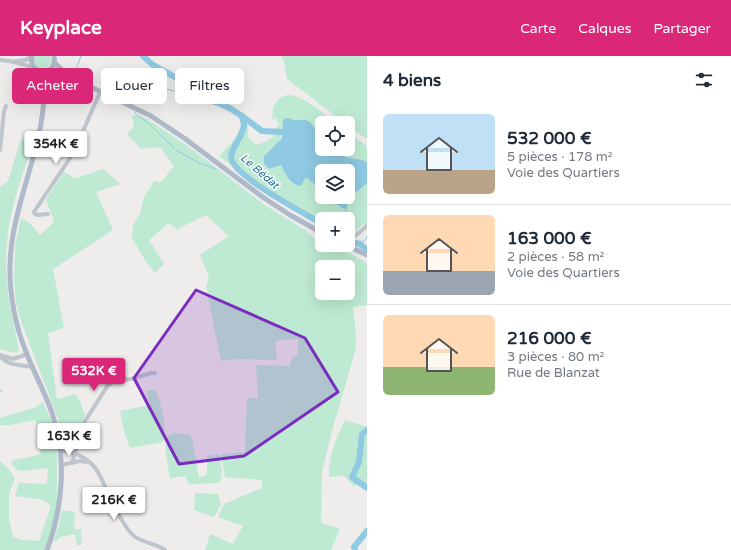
<!DOCTYPE html>
<html lang="fr">
<meta charset="utf-8">
<style>
body{margin:0;font-family:"Varela Round",sans-serif;background:#f2f2f3;color:#1f2937;height:100vh;display:flex;flex-direction:column;font-size:15px;white-space:nowrap}
*{box-sizing:border-box;margin:0}
p{font-size:13px;color:#747a83}
.icon{flex:none;width:22px;height:22px;fill:none;stroke:currentColor;stroke-width:2;stroke-linecap:round;stroke-linejoin:round}
.map{position:relative;flex:1;overflow:hidden}
.drawer{display:flex;flex-direction:column;background:#fff;width:364px}
.drawer>*{flex:none}
.banner{position:absolute;left:12px;top:12px;width:295px;height:36px;display:flex;gap:8px}
.controls{position:absolute;left:315px;top:60px;display:grid;gap:8px}
.controls a{display:grid;place-items:center;width:40px;height:40px;border-radius:6px;background:#fff;box-shadow:0 4px 16px #0002;font-size:20px}
.price{position:absolute;translate:-50% -34px;padding:0 9px;border-radius:4px;background:#fff;color:#222;font-size:13px;line-height:26px;filter:drop-shadow(0 1px 2px #0008)}
.price::after{content:'';position:absolute;left:50%;top:24px;width:12px;height:9px;margin-left:-6px;background:inherit;clip-path:polygon(0 0,100% 0,50% 100%)}
.price.active{background:#db2777;color:#fff}
ul{padding:0;list-style:none}
li{display:flex;align-items:center;gap:12px;height:100px;padding:0 16px}
li+li{border-top:1px solid #e0e1e3}
li span{display:grid;place-items:center;flex:none;width:112px;height:80px;border-radius:6px;color:#555}
li>.icon{margin-inline-start:auto}
span .icon{width:48px;height:48px;fill:#fffc;stroke-width:1}
li b{font-size:17px}
h2{display:flex;justify-content:space-between;align-items:center;height:48px;padding:0 16px;font-size:17px}
.pill{padding:0 14px;border-radius:6px;background:#fff;box-shadow:0 4px 16px #0002;font-size:14px;line-height:36px}
.pill.active{background:#db2777;color:#fff}
header{display:flex;align-items:center;gap:24px;box-sizing:border-box;height:56px;padding:0 20px;background:#db2777;color:#fff}
header strong{font-size:19px}
nav{display:flex;gap:22px;margin-inline-start:auto;font-size:14px}
main{display:flex;flex:1;min-height:0}
.map>svg:first-child{display:block}
</style>
<header>
<strong>Keyplace</strong>
<nav><a>Carte</a><a>Calques</a><a>Partager</a></nav>
</header>
<main>
<div class="map">
<svg width="367" height="494" viewBox="0 0 367 494">
<rect width="100%" height="100%" fill="#efecec"/>
<g fill="#bee9d2" fill-rule="evenodd">
<path d="M35,0H50L51,4L49,10L44,13L38,12L34,6Z"/>
<path d="M281,0H367V83L348,70V67H345L287,23L284,5Z"/>
<path d="M287,39C306,40 321,56 335,67H322V81L309,65L284,63L283,72L278,75L281,79L280,80H282C278,88 269,92 264,100V108L269,113L281,109L290,126L295,129L302,127L305,122H308L310,125L317,130C317,132 316,134 315,136C315,146 330,147 336,149C339,150 342,153 345,154L351,138L358,135L367,127V167L361,170L348,183V163H322V172L298,155L268,140L265,137L266,132L263,131L260,133L257,131L235,115L231,109L219,100C227,91 238,82 241,69H242L245,72L246,68L248,69V80L250,83L256,89L266,86L273,81L275,73L279,69L275,61L273,65C271,53 275,42 287,39Z"/>
<path d="M136,59L146,62L189,91L266,150L305,174L322,189L341,192L367,207V249L353,251L355,266L356,292L332,375L322,416L321,467L340,473L331,494H205L210,478L233,488L243,470L218,461L224,448L262,432V424L225,421L221,398L245,396L247,342H258L256,309L290,310L291,304L298,297V283L275,285L277,304L237,303L221,305L206,231L209,221L200,199L229,180L206,159L177,173L169,167L149,184L164,208L155,217L147,207L132,182L133,169L140,158L144,141L154,125L161,126L174,110L160,91L141,93L127,78L134,71L132,60ZM322,211H348V237H322Z"/>
<path d="M348,77L367,90V107C358,99 340,106 336,93H348Z"/>
<path d="M21,83L32,86C27,108 18,129 13,151C0,203 7,242 19,292L17,297L0,293V131L8,125Z"/>
<path d="M103,113L120,128L96,136L113,174L53,213L64,272L48,277L57,343L75,338L78,341L85,358L80,374L66,380L62,379L58,363L21,265L16,247L14,225L15,189L21,162L31,168L40,179L54,166L46,144L64,115L74,123Z"/>
<path d="M146,334H156C161,351 168,368 163,386L130,392L125,379L120,355L150,349Z"/>
<path d="M43,346L52,367L57,396V444L56,459L45,494H0V405L10,414L15,423L9,437V463L13,481L22,484L39,485L51,450L43,444L15,440L19,427L47,428L48,412L22,415L17,414L11,408L14,404L39,399L42,387L35,364L10,369H0V362L36,351Z"/>
<path d="M345,364L367,371V427L353,430L345,420L329,421C328,401 336,382 345,364Z"/>
<path d="M175,377L190,379L192,383L199,421L205,420L207,417V400L219,398C220,406 225,420 219,427L189,428L185,420L170,422L165,393L167,380Z"/>
<path d="M195,437L218,438L221,449L214,461L194,454Z"/>
<path d="M62,454L75,456L74,473H81L82,489H77L75,478L60,481L57,485H54L58,472Z"/>
</g>
<path fill="#8fc9e2" fill-rule="evenodd" d="M287,62L294,64H306L310,66L322,81V93H336C340,105 357,100 367,106V127L358,135L351,138L346,154C343,153 340,150 337,149C330,147 315,146 315,136C316,134 317,132 317,130L310,125L308,122H305L301,130C289,129 286,118 281,109L269,113L264,108V100L282,82L283,65L284,63ZM322,115H348V141H322Z"/>
<g fill="none" stroke-linecap="round" stroke-linejoin="round">
<g stroke="#8fc9e2" stroke-width="1">
<path d="M116,13L122,19L128,22L188,39"/>
<path d="M74,19L81,0"/>
<path d="M132,24L126,42L132,45L133,48"/>
<path d="M70,29L71,25"/>
<path d="M135,56L136,58L149,68L174,92"/>
<path d="M176,94L197,106L216,113"/>
<path d="M346,154V163"/>
<path d="M348,170L352,181"/>
<path d="M360,188L366,183L367,180"/>
<path d="M0,334L2,335"/>
</g>
<g stroke="#8fc9e2" stroke-width="6">
<path d="M143,0L153,9L191,30L186,37L189,39C211,45 223,46 242,60C242,63 244,66 244,69C243,81 232,90 231,101C231,119 306,158 322,168"/>
<path d="M242,60L262,75L283,76"/>
<path d="M356,187L360,188L366,193"/>
<path d="M367,374L362,378L359,406L352,421L367,432"/>
<path d="M355,494L354,491L367,475"/>
</g>
<g stroke="#bec5cd" stroke-width="4">
<path d="M0,4C13,5 24,8 36,13"/>
<path d="M16,5L26,4L32,0"/>
<path d="M0,94L4,55L6,50"/>
<path d="M48,158L37,159L35,158L34,156L74,96L100,36"/>
<path d="M314,173L322,182"/>
<path d="M348,186L367,170"/>
<path d="M331,189H340"/>
<path d="M0,299L13,303L27,298"/>
<path d="M0,300C7,310 22,309 32,311"/>
<path d="M60,395C75,395 90,403 98,416C106,431 122,471 134,480C143,487 155,487 165,494"/>
<path d="M72,407L85,365L108,329L115,325L131,323L151,317H155"/>
<path d="M61,409L80,405L86,406"/>
</g>
<g stroke="#aeb9c9" stroke-width="5">
<path d="M32,0C28,21 58,21 54,0"/>
<path d="M54,6L67,19"/>
<path d="M37,14L41,33"/>
<path d="M49,14L54,15L70,21L151,60L184,82L264,142L290,159L322,177"/>
<path d="M346,189L367,199"/>
<path d="M47,494C63,451 67,401 52,357C44,333 30,310 22,285C17,271 14,257 12,243C3,184 24,140 38,83C41,69 44,53 44,38C44,30 42,23 47,15"/>
</g>
</g>
<path fill="#7b2cbf" fill-opacity="0.2" stroke="#7b2cbf" stroke-width="3" stroke-linejoin="round" d="M196,234L305,282L338,336L244,400L179,408L134,322Z"/>
<g text-anchor="middle" stroke-width="3" stroke-linejoin="round" paint-order="stroke">
<g font-size="11" font-style="italic" fill="#1a7297" stroke="#fff">
<text transform="translate(260 115) rotate(41)" y="4">Le Bédat</text>
</g>
</g>
</svg>
<div class="controls">
<a><svg class="icon" aria-label="locate" viewBox="0 0 24 24"><circle cx="12" cy="12" r="6"/><path d="M12 2v4M12 18v4M2 12h4M18 12h4"/></svg></a>
<a><svg class="icon" aria-label="layers" viewBox="0 0 24 24"><path d="M12 4l9 5-9 5-9-5zM3 14l9 5 9-5"/></svg></a>
<a>+</a>
<a>−</a>
</div>
<b class="price" style="left:56px;top:109px">354K €</b>
<b class="price active" style="left:94px;top:336px">532K €</b>
<b class="price" style="left:69px;top:401px">163K €</b>
<b class="price" style="left:114px;top:465px">216K €</b>
<div class="banner">
<a class="pill active">Acheter</a>
<a class="pill">Louer</a>
<a class="pill">Filtres</a>
</div>
</div>
<section class="drawer">
<h2>4 biens<svg class="icon" aria-label="filters" viewBox="0 0 24 24"><path d="M4 7h16M4 17h16"/><circle cx="9" cy="7" r="2"/><circle cx="15" cy="17" r="2"/></svg></h2>
<ul>
<li><span style="background:linear-gradient(#bfe0f5 70%,#b9a48a 0)"><svg class="icon" aria-label="home" viewBox="0 0 24 24"><path d="M3 11l9-7 9 7M6 9v11h12V9"/></svg></span><div><b>532 000 €</b><p>5 pièces · 178 m²</p><p>Voie des Quartiers</p></div></li>
<li><span style="background:linear-gradient(#ffd9b3 70%,#9aa5b1 0)"><svg class="icon" aria-label="home" viewBox="0 0 24 24"><path d="M3 11l9-7 9 7M6 9v11h12V9"/></svg></span><div><b>163 000 €</b><p>2 pièces · 58 m²</p><p>Voie des Quartiers</p></div></li>
<li><span style="background:linear-gradient(#ffd9b3 65%,#8fb573 0)"><svg class="icon" aria-label="home" viewBox="0 0 24 24"><path d="M3 11l9-7 9 7M6 9v11h12V9"/></svg></span><div><b>216 000 €</b><p>3 pièces · 80 m²</p><p>Rue de Blanzat</p></div></li>
</ul>
</section>
</main>
